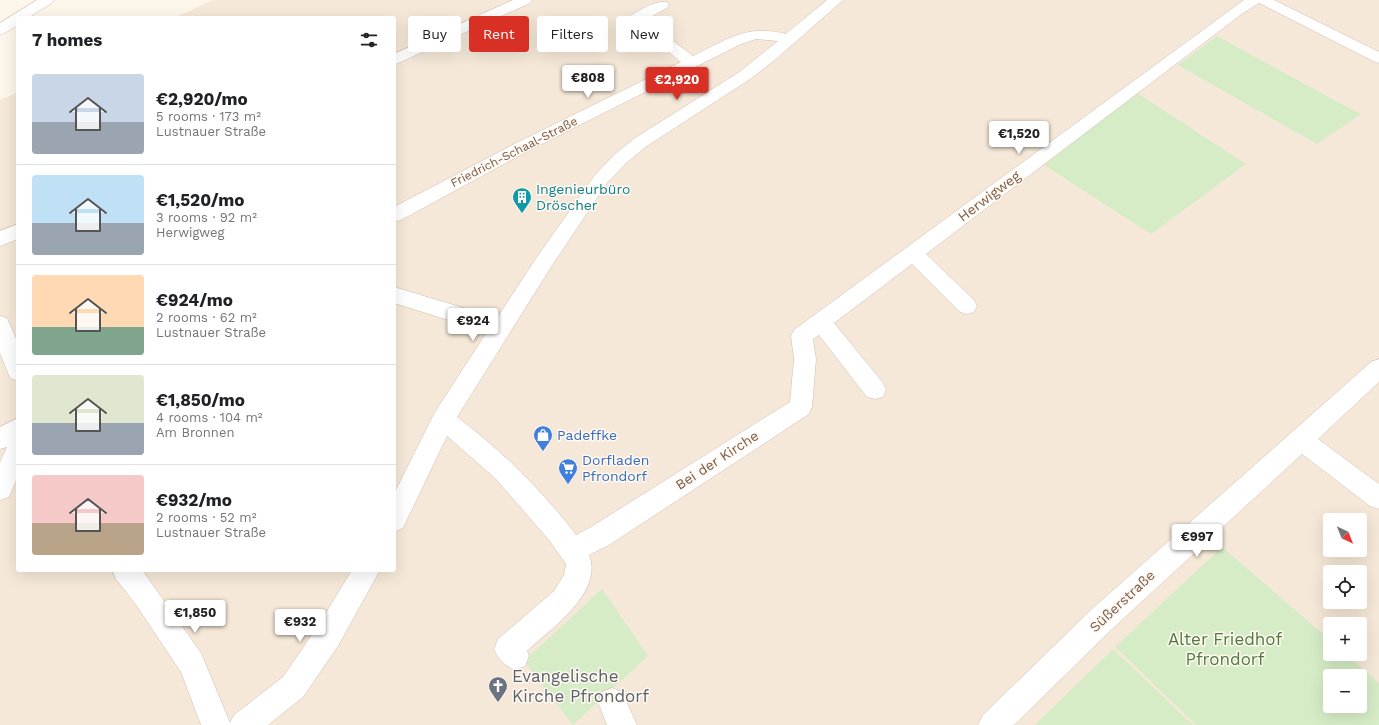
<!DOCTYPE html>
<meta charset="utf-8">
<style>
body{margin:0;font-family:"Work Sans",sans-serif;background:#f2f2f2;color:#202124;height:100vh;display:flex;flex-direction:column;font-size:15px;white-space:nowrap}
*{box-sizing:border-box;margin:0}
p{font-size:13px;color:#757577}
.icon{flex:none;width:22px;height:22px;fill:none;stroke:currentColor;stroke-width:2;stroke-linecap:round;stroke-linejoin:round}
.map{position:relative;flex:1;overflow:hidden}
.sheet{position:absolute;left:16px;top:16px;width:380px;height:556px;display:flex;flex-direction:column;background:#fff;border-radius:4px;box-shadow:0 4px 16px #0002}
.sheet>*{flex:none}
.top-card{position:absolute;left:408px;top:16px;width:380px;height:36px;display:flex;gap:8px}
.needle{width:26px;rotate:137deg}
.tools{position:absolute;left:1323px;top:513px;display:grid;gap:8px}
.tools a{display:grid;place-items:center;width:44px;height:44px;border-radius:4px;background:#fff;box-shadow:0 4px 16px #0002;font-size:20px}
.price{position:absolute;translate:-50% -34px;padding:0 9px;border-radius:4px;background:#fff;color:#222;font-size:13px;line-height:26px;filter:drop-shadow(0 1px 2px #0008)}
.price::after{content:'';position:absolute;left:50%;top:24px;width:12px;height:9px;margin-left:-6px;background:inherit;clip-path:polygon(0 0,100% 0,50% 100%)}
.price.current{background:#d93025;color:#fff}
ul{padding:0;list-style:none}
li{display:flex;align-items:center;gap:12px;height:100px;padding:0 16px}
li+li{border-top:1px solid #e0e0e0}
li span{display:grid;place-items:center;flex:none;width:112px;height:80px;border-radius:4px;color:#555}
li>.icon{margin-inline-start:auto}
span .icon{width:48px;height:48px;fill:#fffc;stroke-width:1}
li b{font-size:17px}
h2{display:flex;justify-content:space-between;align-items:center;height:48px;padding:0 16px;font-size:17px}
.pill{padding:0 14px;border-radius:4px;background:#fff;box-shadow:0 4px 16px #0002;font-size:14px;line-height:36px}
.pill.current{background:#d93025;color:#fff}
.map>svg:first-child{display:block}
</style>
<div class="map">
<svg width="1379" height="725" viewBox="0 0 1379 725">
<rect width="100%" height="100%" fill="#fdf6ea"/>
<path fill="#f5e8d8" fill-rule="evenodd" d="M213,0H1379V725H0V100L18,92V570H394V18H174ZM1330,520H1360V550H1330ZM1330,572H1360V602H1330ZM1330,624H1360V654H1330ZM1330,676H1360V706H1330Z"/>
<g fill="#d6ecc7" fill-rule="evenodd">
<path d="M1217,36L1343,105L1361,114L1317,144L1178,65Z"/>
<path d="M1137,93L1246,164L1151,234L1044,165Z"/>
<path d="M1222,547L1330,640V654H1346L1379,683V725H1196L1115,647ZM1330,676H1360V706H1330Z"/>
<path d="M602,589L648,656L573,725L524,661Z"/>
<path d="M1113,649L1193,725H1035Z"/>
</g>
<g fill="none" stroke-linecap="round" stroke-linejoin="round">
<defs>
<g id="minor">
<path d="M37,0H54L52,3L28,18H18V25L5,33L0,35V23Z"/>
<path d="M513,0H532L530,3L394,65V54Z"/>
<path d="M827,0H843L776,59L750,79L647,146L626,163L607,183L551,267L457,417C502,451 542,490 576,535L591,527L790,402L794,359L791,336L794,330L1244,0H1274L1379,52V63L1373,61L1259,3L1243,13L926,254L974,300L977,306L974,312L967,314L960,312L912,264L834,323L883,383L886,390L883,397L875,399L867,397L819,335L813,339L816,359L812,407L809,414L609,545L589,555C604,592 551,629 527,651L529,656L525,666L515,670C504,665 499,660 494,649L498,639L554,591L564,575L566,564L549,540L496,479L447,436L403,528L394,532V494L435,412L487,332L394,303V287L497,318L537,257L595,175L614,155L635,138L738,73L778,41L756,39L741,44L528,151L401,220L394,222V207L516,143L681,62L628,19L630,16C641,10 655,0 667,2L669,5L667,8L645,20L693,56C728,39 747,24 786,34Z"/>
<path d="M18,224V239L0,246V231Z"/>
<path d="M0,316L7,318L18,343V381L10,378L0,353Z"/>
<path d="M1379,359V382L1318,439L1379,484V509L1370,506L1302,454L1112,629L1014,725H978L983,715L1092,609L1371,362Z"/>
<path d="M18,418V476L9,497L0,500V462L7,447L0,449V427Z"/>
<path d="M112,570H142L201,653L230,723L234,715L283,677L318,626L352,570H380L338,646L303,697L268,725H201L181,672L137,606L116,579Z"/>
<path d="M612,688L622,692L637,725H607L598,702L602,692Z"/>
</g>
</defs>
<use href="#minor" stroke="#d1beae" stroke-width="1"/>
<use href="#minor" fill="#fff" fill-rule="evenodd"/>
</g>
<defs>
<symbol id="building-pin" viewBox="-11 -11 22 30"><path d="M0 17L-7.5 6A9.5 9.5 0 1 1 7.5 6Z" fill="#0f9aa8" stroke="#fff9f1"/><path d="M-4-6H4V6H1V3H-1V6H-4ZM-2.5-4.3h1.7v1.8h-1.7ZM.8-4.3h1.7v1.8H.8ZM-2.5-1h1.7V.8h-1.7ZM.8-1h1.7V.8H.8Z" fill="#fff"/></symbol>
<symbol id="shop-pin" viewBox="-11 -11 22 30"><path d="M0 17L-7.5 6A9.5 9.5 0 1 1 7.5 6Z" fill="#3f7fe0" stroke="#fff9f1"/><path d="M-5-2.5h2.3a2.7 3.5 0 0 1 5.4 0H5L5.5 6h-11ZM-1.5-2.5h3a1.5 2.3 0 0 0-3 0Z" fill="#fff"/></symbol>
<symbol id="supermarket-pin" viewBox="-11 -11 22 30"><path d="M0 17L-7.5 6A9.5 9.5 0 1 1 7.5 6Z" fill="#3f7fe0" stroke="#fff9f1"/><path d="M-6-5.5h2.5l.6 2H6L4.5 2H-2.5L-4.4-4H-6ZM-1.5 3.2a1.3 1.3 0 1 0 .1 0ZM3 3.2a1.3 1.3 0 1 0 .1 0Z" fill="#fff"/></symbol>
<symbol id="church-pin" viewBox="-11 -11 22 30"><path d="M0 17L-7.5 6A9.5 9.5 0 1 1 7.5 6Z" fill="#6b7280" stroke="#fff9f1"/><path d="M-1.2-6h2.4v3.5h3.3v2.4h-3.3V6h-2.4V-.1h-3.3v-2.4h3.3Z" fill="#fff"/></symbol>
</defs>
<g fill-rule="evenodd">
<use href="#building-pin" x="511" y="186" width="22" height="30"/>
<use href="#shop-pin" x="532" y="424" width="22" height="30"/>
<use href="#supermarket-pin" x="557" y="457" width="22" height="30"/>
<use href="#church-pin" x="487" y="675" width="22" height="30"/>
</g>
<g text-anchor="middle" stroke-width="3" stroke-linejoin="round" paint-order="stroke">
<g font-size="12" fill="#7a5c4b" stroke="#fff9f1">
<text transform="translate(514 152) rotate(-27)" y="4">Friedrich-Schaal-Straße</text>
</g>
<g font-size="14" fill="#0d838f" stroke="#fff9f1" text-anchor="start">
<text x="536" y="194">Ingenieurbüro<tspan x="536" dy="16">Dröscher</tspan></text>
</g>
<g font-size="14" fill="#7a5c4b" stroke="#fff9f1">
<text transform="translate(989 196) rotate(-37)" y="5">Herwigweg</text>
<text transform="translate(717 460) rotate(-33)" y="5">Bei der Kirche</text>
<text transform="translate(1122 601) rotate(-43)" y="5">Süßerstraße</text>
</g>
<g font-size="14" fill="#366cbe" stroke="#fff9f1" text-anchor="start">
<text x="557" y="440">Padeffke</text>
<text x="582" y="465">Dorfladen<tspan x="582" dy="16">Pfrondorf</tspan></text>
</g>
<g font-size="17" fill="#517a40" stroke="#fff9f1">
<text x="1225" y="645">Alter Friedhof<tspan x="1225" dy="20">Pfrondorf</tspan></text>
</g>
<g font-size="17" fill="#5b616d" stroke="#fff9f1" text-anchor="start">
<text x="512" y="682">Evangelische<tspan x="512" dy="20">Kirche Pfrondorf</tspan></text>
</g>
</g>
</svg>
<div class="tools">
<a><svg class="needle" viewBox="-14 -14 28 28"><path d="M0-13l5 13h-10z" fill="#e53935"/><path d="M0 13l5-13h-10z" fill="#757577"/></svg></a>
<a><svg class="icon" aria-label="locate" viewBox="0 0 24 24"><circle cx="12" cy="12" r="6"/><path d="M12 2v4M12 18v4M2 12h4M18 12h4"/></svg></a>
<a>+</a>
<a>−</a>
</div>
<b class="price" style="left:588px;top:99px">€808</b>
<b class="price current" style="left:677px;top:101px">€2,920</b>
<b class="price" style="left:1019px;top:155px">€1,520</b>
<b class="price" style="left:473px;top:342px">€924</b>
<b class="price" style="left:1197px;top:558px">€997</b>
<b class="price" style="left:195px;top:634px">€1,850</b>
<b class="price" style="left:300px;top:643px">€932</b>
<div class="top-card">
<a class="pill">Buy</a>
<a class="pill current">Rent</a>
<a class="pill">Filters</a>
<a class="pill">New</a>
</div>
<section class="sheet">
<h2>7 homes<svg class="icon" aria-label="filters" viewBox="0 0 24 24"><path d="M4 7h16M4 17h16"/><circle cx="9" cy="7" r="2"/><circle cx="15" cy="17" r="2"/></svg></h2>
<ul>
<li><span style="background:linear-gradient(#c9d6e8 60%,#9aa5b1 0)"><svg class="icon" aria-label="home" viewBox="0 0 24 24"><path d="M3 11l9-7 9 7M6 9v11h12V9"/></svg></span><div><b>€2,920/mo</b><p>5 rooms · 173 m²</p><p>Lustnauer Straße</p></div></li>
<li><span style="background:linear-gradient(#bfe0f5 60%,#9aa5b1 0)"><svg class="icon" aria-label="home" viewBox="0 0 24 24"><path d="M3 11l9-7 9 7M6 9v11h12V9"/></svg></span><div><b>€1,520/mo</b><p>3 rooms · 92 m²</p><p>Herwigweg</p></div></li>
<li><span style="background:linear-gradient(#ffd9b3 65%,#7fa58c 0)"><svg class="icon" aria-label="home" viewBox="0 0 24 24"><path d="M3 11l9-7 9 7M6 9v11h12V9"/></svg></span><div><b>€924/mo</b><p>2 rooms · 62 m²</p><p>Lustnauer Straße</p></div></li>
<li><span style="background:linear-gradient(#dfe7d0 60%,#9aa5b1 0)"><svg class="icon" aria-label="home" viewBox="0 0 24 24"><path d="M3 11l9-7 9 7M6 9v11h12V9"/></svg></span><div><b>€1,850/mo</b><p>4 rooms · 104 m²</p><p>Am Bronnen</p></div></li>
<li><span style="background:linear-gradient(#f6c9c9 60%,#b9a48a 0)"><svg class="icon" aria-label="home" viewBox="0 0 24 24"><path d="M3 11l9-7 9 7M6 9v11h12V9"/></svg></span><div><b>€932/mo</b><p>2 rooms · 52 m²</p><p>Lustnauer Straße</p></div></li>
</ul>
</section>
</div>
